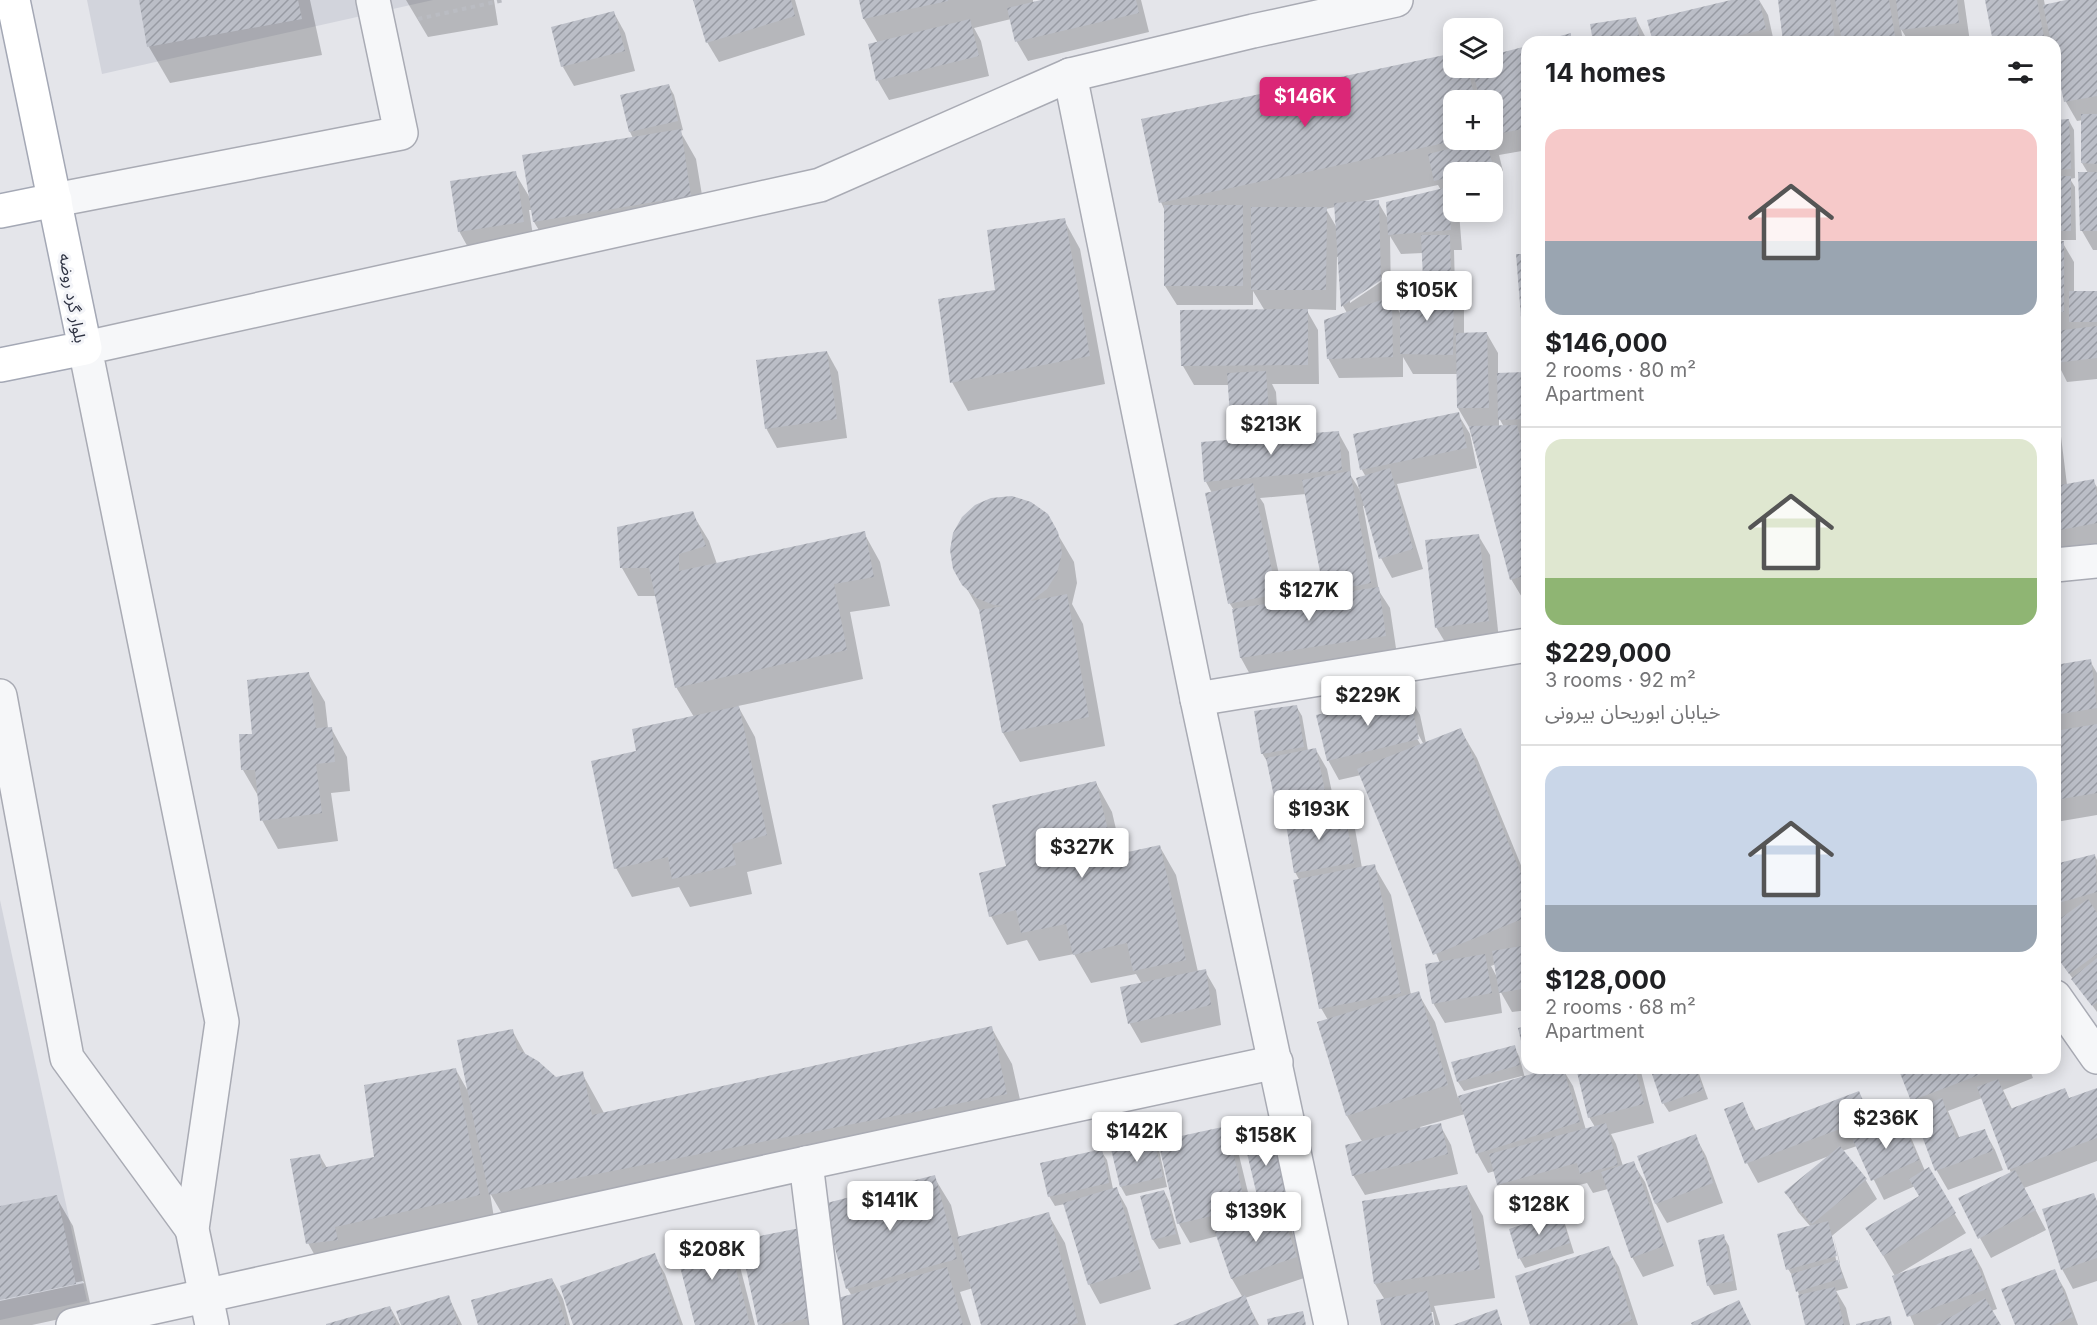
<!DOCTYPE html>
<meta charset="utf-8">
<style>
body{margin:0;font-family:Inter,"Noto Sans Arabic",sans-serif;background:#f2f2f2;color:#202124;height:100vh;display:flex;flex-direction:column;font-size:22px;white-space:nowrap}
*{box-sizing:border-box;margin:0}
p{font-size:20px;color:#757577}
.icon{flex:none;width:33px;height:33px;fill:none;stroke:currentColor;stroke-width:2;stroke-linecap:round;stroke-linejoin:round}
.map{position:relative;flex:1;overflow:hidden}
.side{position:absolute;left:1521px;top:36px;width:540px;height:1038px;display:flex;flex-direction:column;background:#fff;border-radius:18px;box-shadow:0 3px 15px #0003}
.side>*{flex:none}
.controls{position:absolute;left:1443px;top:18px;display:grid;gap:12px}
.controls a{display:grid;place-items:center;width:60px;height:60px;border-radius:12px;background:#fff;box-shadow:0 3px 15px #0003;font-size:30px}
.price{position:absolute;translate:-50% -51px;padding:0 14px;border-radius:6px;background:#fff;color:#222;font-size:20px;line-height:39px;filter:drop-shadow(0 2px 3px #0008)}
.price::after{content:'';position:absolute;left:50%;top:36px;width:18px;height:14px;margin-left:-9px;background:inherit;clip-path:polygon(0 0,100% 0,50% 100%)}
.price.active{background:#db2777;color:#fff}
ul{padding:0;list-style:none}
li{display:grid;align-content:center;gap:12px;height:318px;padding:0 24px}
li+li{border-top:2px solid #e0e0e0}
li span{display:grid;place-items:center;height:186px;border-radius:18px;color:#555}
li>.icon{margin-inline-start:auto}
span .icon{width:108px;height:108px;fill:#fffc;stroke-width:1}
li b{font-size:26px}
h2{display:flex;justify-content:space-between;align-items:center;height:72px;padding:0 24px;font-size:26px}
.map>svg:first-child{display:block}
</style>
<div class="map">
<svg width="2097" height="1325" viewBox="0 0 2097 1325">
<defs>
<pattern id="building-hatch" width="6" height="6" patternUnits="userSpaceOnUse" patternTransform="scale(1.5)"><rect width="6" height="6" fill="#bbbec7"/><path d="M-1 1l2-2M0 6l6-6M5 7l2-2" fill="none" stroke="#989ba3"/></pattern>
</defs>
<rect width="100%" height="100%" fill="#e4e5ea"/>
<g fill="#d2d4dc">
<path d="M87,0H433L102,74Z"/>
<path d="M0,900L87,1301L0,1320Z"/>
</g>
<g fill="#0003" fill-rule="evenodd">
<path d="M140,0H310L322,55L170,83L149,47Z"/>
<path d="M406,0H494L498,25L428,37Z"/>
<path d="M695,0H795L805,35L719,62L707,42Z"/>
<path d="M860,0H1033V4L1048,0H1141L1149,32L1028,61L1017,42L1011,19L974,28L981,41L989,76L889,100L878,81V43L864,19Z"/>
<path d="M1737,0H1759L1768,15L1774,42H1654Z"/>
<path d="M1780,0H1964L1970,42H1909L1901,29L1903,42H1784Z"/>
<path d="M1987,0H2044L2045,6L2073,0H2097V250H2093L2082,231L2088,173L2082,163L2083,120L2077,121L2066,102L2059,72H2055V42H1995Z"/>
<path d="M614,13L625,33L635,71L574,86L563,67Z"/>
<path d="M1636,19L1648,42H1594Z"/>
<path d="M1527,47V150L1499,155L1503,171L1496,173L1497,176L1492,177V172H1454V187L1447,188L1454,200V212H1459L1462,250H1454L1455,288H1451L1464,310V334H1487L1498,353V374H1527V439H1523L1527,445V459L1523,444H1520L1527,471V598L1523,599L1511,579L1469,427L1458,408V374H1413L1403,357V377L1339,378L1328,358L1347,313L1343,306L1339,257H1337L1336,310L1306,309L1318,330L1319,384H1272L1276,392L1279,437L1338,432L1349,452L1351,476L1361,492L1366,477L1362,470L1354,436L1458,414L1470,434L1477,468L1397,484L1423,569L1392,578L1381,558L1366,506H1363L1379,591L1390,608L1397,655L1252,678L1241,658L1234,610L1230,604L1212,493L1206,482L1239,441L1232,430L1229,385H1194L1183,366L1265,311L1253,291V305H1177L1165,286V211L1161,202L1454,68H1492ZM1454,100H1492V140H1454ZM1438,185L1441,190L1388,219L1378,202L1364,203V201ZM1335,207L1337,228L1326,209ZM1390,236L1401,254L1423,253L1424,279L1431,290L1401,315L1391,297ZM1386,275L1388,277L1350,303V299ZM1499,418L1504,427H1499ZM1306,494L1325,591L1328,596L1285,603L1264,504L1260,498Z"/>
<path d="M669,86L674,95L683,130L680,131L696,159L707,225L551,250L534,222L532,210H529L534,242L470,251L459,231L515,173L530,198L633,138L630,132L622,96Z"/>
<path d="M2055,121H2069L2074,130L2075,178L2070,179L2075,187L2076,240H2061L2074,262V293H2097V379L2067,382L2055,358Z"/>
<path d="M1064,220L1080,249L1105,384L968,411L952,382L996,291Z"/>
<path d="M827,352L838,372L847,438L777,448L766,428Z"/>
<path d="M2055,388L2067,485L2093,481L2097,487V545L2055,552Z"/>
<path d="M692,513L709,541L717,564L864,533L880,562L890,606L850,612L863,679L738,706L755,737L782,864L747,872L752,894L690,907L679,887L632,897L616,868L638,752L694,717L676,687L657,596H638L622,568Z"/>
<path d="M1047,516L1074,562L1077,583L1072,604L1083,624L1105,746L1020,762L1003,733L982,615L955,568Z"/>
<path d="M1478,535L1490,555L1499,640L1448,647L1436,627Z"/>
<path d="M2090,661L2097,673V815L2056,822L2055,667Z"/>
<path d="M308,673L325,702L328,728H331L347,757L350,791L331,793L338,841L278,849L262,820L260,799L243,770Z"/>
<path d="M1409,695L1420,715L1426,743L1460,729L1477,758L1527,880V1010L1512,1012L1499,989L1502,1013L1445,1023L1433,1003L1440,963L1361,775L1339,780L1328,760ZM1417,732L1424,745H1421L1414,734ZM1496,964L1498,979L1491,966Z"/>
<path d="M1296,706L1302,716L1308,751L1316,750L1327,769L1336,811L1343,809L1355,829L1362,868L1374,866L1391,895L1411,995L1418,993L1435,1022L1458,1098L1523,1078L1522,1076L1464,1091L1458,1082L1453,1064L1514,1047L1519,1056L1525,1078L1534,1075L1531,1068H1562L1573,1086L1586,1130L1595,1127L1589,1117L1577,1068H1640L1654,1123L1611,1134L1616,1144L1623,1166L1633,1163L1645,1182L1674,1266L1643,1277L1632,1257L1608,1189L1593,1193L1587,1183L1510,1204L1498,1185L1495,1171L1488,1173L1477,1153L1465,1114L1420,1127L1421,1130L1440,1125L1451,1145L1458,1174L1365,1195L1353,1175L1363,1143L1347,1116L1328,1020L1321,1008L1300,881L1295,872L1288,830L1279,815L1268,763L1262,753Z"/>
<path d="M1096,783L1112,812L1122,855L1160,847L1176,875L1198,972L1205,971L1216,990L1221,1025L1141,1043L1130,1024L1122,988L1142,984L1136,974L1091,983L1074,954L1039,961L1027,940L1007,945L991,916L1008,867Z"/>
<path d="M2095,856L2097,860V1012L2055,954V865Z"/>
<path d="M991,1027L1012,1064L1027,1131L512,1231L490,1193L495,1224L324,1272L308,1243L320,1156L327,1168L376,1158L456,1070L469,1093L512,1030L527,1057L555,1079L582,1073L604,1113Z"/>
<path d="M1651,1068H1697L1708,1099L1669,1112L1663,1103Z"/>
<path d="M1900,1068H2029L2033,1078L2003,1090L2012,1109L2065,1090L2070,1100L2097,1090V1161L2024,1188L2046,1230L1991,1258L1980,1238L2011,1173L1982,1098L1948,1111L1960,1139L1984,1130L1995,1150L2003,1170L1948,1190L1937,1171L1914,1110L1917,1108Z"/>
<path d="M1859,1093L1870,1112L1877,1131L1901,1121L1912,1140L1925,1171L1928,1169L1966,1233L1895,1276L1867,1228L1921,1197L1915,1186L1884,1200L1857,1146L1842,1151L1865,1179L1877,1199L1833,1235L1840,1266L1848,1288L1836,1291L1846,1308L1850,1325H1807L1799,1295L1794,1278L1788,1269L1811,1227L1798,1212L1786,1192L1829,1156L1758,1183L1747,1163L1742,1104L1756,1131ZM1833,1235L1840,1263L1837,1264L1831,1237Z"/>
<path d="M1226,1127L1237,1147L1254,1217L1266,1213L1261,1204L1244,1137L1271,1131L1293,1206L1280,1210L1291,1228L1307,1277L1245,1298L1259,1325H1177L1243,1298L1232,1279L1218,1236L1190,1243L1179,1224Z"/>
<path d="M1695,1136L1706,1156L1723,1203L1667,1223L1656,1204L1639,1157Z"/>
<path d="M1153,1141L1159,1150L1167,1187L1126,1196L1121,1187L1112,1150Z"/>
<path d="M1101,1151L1107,1160L1113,1189L1116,1188L1127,1208L1151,1289L1100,1304L1089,1284L1065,1204L1055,1206L1049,1196Z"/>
<path d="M934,1177L951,1205L959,1238L1048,1214L1065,1243L1086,1325H982L973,1288L960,1292L971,1325H840L852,1296L847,1288Z"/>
<path d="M1467,1187L1483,1216L1495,1298L1434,1306L1440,1325H1435L1433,1312H1430L1432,1325H1383L1385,1300L1375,1284L1364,1202Z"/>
<path d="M1164,1191L1169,1201L1181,1244L1159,1249L1153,1240L1142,1197Z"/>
<path d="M2093,1194L2097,1201V1281L2073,1289L2062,1269Z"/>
<path d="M56,1197L73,1226L92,1312L32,1325H0V1301L84,1283L83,1281L0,1298V1208Z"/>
<path d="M1559,1214L1565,1224L1574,1253L1525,1268L1520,1259L1511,1229Z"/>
<path d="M725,1232L736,1251L755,1325H696Z"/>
<path d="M1723,1236L1729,1246L1737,1290L1714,1295L1708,1285Z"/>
<path d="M742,1241L827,1325H760Z"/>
<path d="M1608,1248L1619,1267L1638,1325H1532Z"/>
<path d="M1971,1249L1982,1269L1997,1309L1991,1311L1999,1325H1914L1894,1277Z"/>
<path d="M654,1255L665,1274L683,1325H575Z"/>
<path d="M2054,1271L2065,1290L2078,1325H2016Z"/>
<path d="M552,1279L563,1299L570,1325H480Z"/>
<path d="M448,1296L462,1325H402Z"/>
<path d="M390,1307L400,1325H330Z"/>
</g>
<g fill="url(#building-hatch)">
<path d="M139,0H298L302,19L147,47Z"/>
<path d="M693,0H791L795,16L706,43Z"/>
<path d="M859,0H948V1L863,19Z"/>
<path d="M1041,0H1136L1139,13L1015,42L1007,8Z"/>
<path d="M1731,0H1759L1766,29L1712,42H1653L1647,20Z"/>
<path d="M1778,0H1830L1835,42H1783Z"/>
<path d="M1835,0H1889L1896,42H1842Z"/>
<path d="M1896,0H1957L1959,23L1900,30Z"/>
<path d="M1985,0H2037L2045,42H1993Z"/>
<path d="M2066,0H2097V96L2064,102L2055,59V42H2051L2043,5Z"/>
<path d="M614,11L625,51L561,67L551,27Z"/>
<path d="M1636,17L1640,42H1593L1590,24Z"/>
<path d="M970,19L979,56L876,81L868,44Z"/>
<path d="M1571,33V42H1542V41Z"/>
<path d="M1527,46V128L1492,135V100H1480L1472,68H1492V55Z"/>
<path d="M1454,53V68H1468L1475,100H1454V141L1159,203L1141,119Z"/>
<path d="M669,84L678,121L629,132L620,95Z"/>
<path d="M2081,114H2097V164L2081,163Z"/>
<path d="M2069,119L2071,169L2055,170V120Z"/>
<path d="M681,129L691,196L533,222L522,155Z"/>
<path d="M1484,140H1486L1493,166L1468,172H1454V176L1434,181L1428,154Z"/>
<path d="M516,171L524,222L458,232L450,181Z"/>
<path d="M2078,172H2097V231H2080Z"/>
<rect x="2055" y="176" width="16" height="55"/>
<path d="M1448,187L1451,230L1388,235L1386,202Z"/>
<path d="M1379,200L1381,280L1341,307L1334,203Z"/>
<rect x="1164" y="205" width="79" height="81"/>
<path d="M1251,207H1327L1326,290H1251Z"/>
<path d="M1065,218L1090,356L950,383L938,299L995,290L987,230Z"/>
<path d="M1421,235H1450L1451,279H1423Z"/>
<rect x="2055" y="241" width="9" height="71"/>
<path d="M1516,254H1527V330H1522Z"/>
<path d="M1400,289H1454L1453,355L1400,354Z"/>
<rect x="2069" y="291" width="28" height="31"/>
<path d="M1392,296L1393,357L1327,359L1324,320Z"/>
<path d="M1308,309V365L1181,366L1180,310Z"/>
<path d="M2097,326V358L2055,363V331Z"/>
<path d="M1487,332L1489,408H1457L1456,333Z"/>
<path d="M827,351L837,419L765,429L756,360Z"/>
<path d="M1266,371L1270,428L1231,430L1227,373Z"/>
<path d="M1527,372V419L1498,420L1497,373Z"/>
<path d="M1459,412L1467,448L1360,470L1353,434Z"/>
<path d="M1517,425L1527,465V575L1510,580L1469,426Z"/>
<path d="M1339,431L1342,470L1204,482L1201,442Z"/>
<path d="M1390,468L1413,549L1379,559L1356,478Z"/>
<path d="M1350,471L1371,583L1324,592L1302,480Z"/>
<path d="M2094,479L2097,496V523L2055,531V486Z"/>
<path d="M1253,483L1277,594L1228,604L1205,493Z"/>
<path d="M1012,496L1031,502L1048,514L1058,532L1062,553L1057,573L1047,589L1031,601L1067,594L1089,717L1002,733L979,610L1004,606L994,605L976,598L962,585L953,569L950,550L953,533L962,517L975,505L991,498Z"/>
<path d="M693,511L706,546L679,554V571L865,531L874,577L834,584L847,650L675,688L649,568H620L617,527Z"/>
<path d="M1479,534L1489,621L1435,628L1425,540Z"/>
<path d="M1379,587L1386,636L1240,658L1232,609Z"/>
<path d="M2091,659L2097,708L2055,715V665Z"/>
<path d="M309,672L316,728L332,727L335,762L316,764L322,813L260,821L255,770H241L239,734H252L247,680Z"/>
<path d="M1409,694L1419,739L1327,761L1316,715Z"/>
<path d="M1297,705L1304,747L1261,754L1254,711Z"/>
<path d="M739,706L767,835L732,844L736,865L672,879L668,857L614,869L591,761L636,751L632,729Z"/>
<path d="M2097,724V793L2055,800V731Z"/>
<path d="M1461,728L1527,888V917L1433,955L1357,769Z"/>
<path d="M1316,748L1328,805L1278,816L1266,758Z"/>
<path d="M1096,781L1114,855L1160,845L1186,960L1133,971L1127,943L1073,955L1066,924L1021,933L1016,910L989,917L979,873L1006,866L992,805Z"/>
<path d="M1344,808L1354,863L1294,873L1285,818Z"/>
<path d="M2095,854L2097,892L2055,904V864Z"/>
<path d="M1375,864L1401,993L1319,1009L1293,880Z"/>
<path d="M2088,899L2097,913V954L2069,974L2055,954V922Z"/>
<path d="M1527,945V988L1499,993L1492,951Z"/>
<path d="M1485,954L1492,993L1432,1004L1425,964Z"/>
<path d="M2097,958V1002L2092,1006L2071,979Z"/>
<path d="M1206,969L1211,1005L1128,1024L1120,987Z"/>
<path d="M1419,991L1448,1085L1346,1116L1317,1022Z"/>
<path d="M992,1026L1007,1094L489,1195L457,1040L513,1029L517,1049L538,1061L556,1077L583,1071L592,1115Z"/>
<path d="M1527,1026V1063H1526L1518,1028Z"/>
<path d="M1515,1045L1520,1065L1457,1082L1451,1062Z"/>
<path d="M456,1068L480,1195L335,1227L338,1240L306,1244L290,1159L320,1154L322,1168L374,1157L364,1085Z"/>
<path d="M1551,1068H1563L1580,1122L1476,1154L1458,1096Z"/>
<path d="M1576,1068H1635L1644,1104L1588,1118Z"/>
<path d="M1650,1068H1696L1703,1090L1662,1104Z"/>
<path d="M1898,1068H1997L1911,1101Z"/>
<path d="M1998,1079L2010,1109L2065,1088L2069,1098L2097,1088V1138L2008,1170L1977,1087Z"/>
<path d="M1859,1091L1870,1118L1745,1164L1724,1109L1743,1102L1754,1131Z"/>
<path d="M1942,1098L1956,1138L1985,1129L1993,1151L1935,1171L1912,1109Z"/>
<path d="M1901,1119L1919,1160L1871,1181L1853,1140Z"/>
<path d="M1441,1123L1448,1154L1352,1176L1345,1145Z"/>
<path d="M1606,1123L1618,1165L1580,1174L1577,1163L1497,1185L1489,1154Z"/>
<path d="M1227,1126L1246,1208L1177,1224L1158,1141Z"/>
<path d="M1272,1129L1289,1197L1259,1204L1243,1136Z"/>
<path d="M1696,1134L1713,1183L1655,1204L1637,1156Z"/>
<path d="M1154,1139L1163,1177L1120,1187L1111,1149Z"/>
<path d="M1840,1146L1867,1179L1812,1224L1784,1192Z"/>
<path d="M1102,1149L1109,1183L1048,1197L1040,1163Z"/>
<path d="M1634,1161L1664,1246L1631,1258L1601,1172Z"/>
<path d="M1929,1167L1956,1213L1883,1256L1865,1228L1919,1196L1909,1179Z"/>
<path d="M2015,1170L2036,1210L1978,1239L1958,1198Z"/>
<path d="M935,1175L957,1259L846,1289L823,1204Z"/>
<path d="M1467,1185L1480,1269L1374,1284L1362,1201Z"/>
<path d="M1117,1187L1141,1269L1088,1285L1063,1203Z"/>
<path d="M1164,1190L1176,1234L1152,1240L1140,1196Z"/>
<path d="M2094,1193L2097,1203V1258L2061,1270L2042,1209Z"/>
<path d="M57,1195L76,1284L0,1300V1206Z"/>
<path d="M1280,1206L1297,1257L1231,1279L1214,1229Z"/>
<path d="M1049,1212L1078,1323L1072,1325H981L957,1237Z"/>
<path d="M1560,1212L1570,1243L1518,1259L1509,1229Z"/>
<path d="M1828,1221L1837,1256L1786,1270L1777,1234Z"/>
<path d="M800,1228L819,1316L775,1325H758L740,1240Z"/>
<path d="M726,1230L750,1325H695L674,1243Z"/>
<path d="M1724,1234L1733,1281L1707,1286L1698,1240Z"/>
<path d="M1609,1246L1632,1320L1618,1325H1530L1515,1276Z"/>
<path d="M1971,1248L1987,1289L1907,1317L1892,1276Z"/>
<path d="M655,1253L680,1325H573L560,1286Z"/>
<path d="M1838,1260L1843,1278L1796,1292L1791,1274Z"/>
<path d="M947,1267L963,1325H838L831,1300Z"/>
<path d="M2055,1269L2073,1317L2053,1325H2015L2001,1289Z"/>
<path d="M552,1278L566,1325H478L471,1300Z"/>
<path d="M1835,1287L1844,1325H1805L1798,1295Z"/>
<path d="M1427,1291L1434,1325H1381L1376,1300Z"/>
<path d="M449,1295L458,1325H401L396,1311Z"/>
<path d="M1245,1295L1257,1325H1173Z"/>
<path d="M1985,1298L2001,1325H1936Z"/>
<path d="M1739,1300L1751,1325H1692L1691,1323Z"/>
<path d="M390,1306L396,1325H326V1324Z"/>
<path d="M1497,1309L1502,1325H1453Z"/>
<path d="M1303,1311L1306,1325H1268L1267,1319Z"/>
<path d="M1890,1316L1892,1325H1856V1324Z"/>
</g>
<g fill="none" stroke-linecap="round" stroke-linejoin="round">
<defs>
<g id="minor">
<path d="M1070,75L1197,699L1331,1325"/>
<path d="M55,200L401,133L373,0"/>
<path d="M2055,565L2097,561"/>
<path d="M0,696L67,1058L192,1229"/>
<path d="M1197,699L1527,645"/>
<path d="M2055,997L2097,1057"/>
<path d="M806,1163L826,1325"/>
<path d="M73,1325L806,1163L1276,1062"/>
<path d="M212,1325L192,1229L222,1022L85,348L820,185L1070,75L1253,31L1396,0"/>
</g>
<g id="major">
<path d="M0,211L55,200"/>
<path d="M0,365L85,348L13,0"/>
</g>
</defs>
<use href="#minor" stroke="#a9abb4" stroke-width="36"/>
<use href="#major" stroke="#a4a8b5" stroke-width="36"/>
<path stroke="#babcc2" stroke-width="4" stroke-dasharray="4.5 4.5" stroke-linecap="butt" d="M418,19L504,0"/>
<use href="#minor" stroke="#f6f7f9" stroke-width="33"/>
<use href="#major" stroke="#fff" stroke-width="33"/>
</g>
<g text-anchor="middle" stroke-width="6" stroke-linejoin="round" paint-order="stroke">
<g font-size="16" fill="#2d3141" stroke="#f3f4f8">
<text transform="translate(73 298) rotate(80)" y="6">بلوار گرد روضه</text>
</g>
</g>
</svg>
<div class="controls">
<a><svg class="icon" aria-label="layers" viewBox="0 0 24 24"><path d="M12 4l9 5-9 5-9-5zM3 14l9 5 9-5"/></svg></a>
<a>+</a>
<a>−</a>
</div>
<b class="price active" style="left:1305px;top:128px">$146K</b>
<b class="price" style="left:1427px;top:322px">$105K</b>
<b class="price" style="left:1271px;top:456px">$213K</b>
<b class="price" style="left:1309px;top:622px">$127K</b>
<b class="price" style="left:1368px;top:727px">$229K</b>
<b class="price" style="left:1319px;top:841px">$193K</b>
<b class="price" style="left:1082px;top:879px">$327K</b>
<b class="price" style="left:1886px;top:1150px">$236K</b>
<b class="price" style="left:1137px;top:1163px">$142K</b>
<b class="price" style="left:1266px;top:1167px">$158K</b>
<b class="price" style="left:890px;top:1232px">$141K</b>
<b class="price" style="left:1539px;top:1236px">$128K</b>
<b class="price" style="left:1256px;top:1243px">$139K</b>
<b class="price" style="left:712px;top:1281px">$208K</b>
<section class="side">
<h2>14 homes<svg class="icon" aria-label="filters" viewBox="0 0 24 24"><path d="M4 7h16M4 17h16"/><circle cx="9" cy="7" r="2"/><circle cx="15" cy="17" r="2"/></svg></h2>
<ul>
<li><span style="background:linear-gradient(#f6c9c9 60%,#9aa5b1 0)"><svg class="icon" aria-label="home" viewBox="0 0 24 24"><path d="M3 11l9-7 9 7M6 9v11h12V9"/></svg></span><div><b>$146,000</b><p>2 rooms · 80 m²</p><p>Apartment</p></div></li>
<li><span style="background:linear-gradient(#dfe7d0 75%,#8fb573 0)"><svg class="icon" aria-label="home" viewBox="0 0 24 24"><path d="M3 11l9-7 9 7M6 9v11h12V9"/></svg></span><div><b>$229,000</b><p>3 rooms · 92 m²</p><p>خیابان ابوریحان بیرونی</p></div></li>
<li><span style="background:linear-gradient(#c9d6e8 75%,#9aa5b1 0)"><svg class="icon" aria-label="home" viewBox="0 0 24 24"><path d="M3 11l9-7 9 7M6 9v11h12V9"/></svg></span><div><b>$128,000</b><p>2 rooms · 68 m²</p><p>Apartment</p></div></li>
</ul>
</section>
</div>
